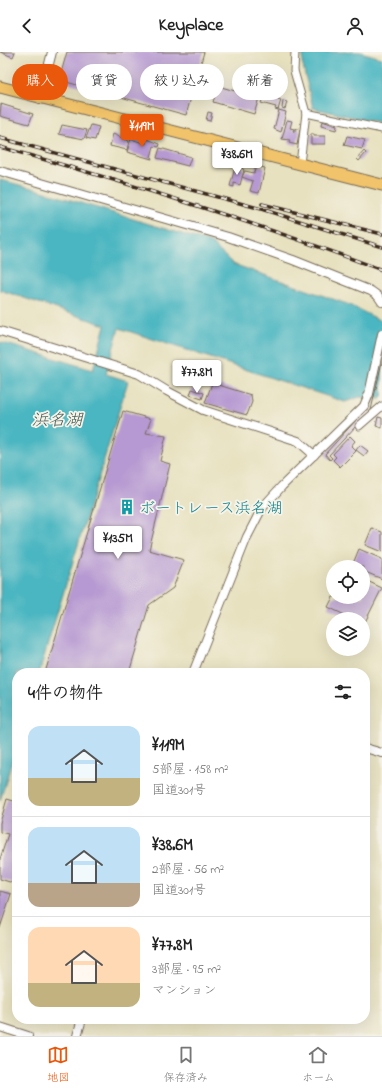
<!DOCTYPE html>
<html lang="ja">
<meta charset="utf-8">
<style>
body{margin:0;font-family:"Indie Flower","Klee One",sans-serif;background:#f6f6f6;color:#222;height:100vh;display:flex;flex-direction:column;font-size:15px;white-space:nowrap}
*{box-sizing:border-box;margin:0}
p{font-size:13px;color:#767676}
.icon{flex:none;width:22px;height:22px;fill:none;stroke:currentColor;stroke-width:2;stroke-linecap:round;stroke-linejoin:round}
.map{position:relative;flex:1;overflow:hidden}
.details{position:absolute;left:12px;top:616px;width:358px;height:356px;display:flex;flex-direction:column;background:#fff;border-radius:16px;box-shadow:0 4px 16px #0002}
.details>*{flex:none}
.banner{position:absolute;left:12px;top:12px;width:358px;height:36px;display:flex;gap:8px}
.fabs{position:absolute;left:326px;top:508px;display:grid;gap:8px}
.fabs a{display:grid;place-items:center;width:44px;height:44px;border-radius:50%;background:#fff;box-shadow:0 4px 16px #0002;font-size:20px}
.price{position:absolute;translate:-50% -34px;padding:0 9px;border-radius:4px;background:#fff;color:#222;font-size:13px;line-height:26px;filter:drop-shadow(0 1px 2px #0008)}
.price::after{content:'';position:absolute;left:50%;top:24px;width:12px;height:9px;margin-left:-6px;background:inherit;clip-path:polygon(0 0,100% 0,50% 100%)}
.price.selected{background:#ea580c;color:#fff}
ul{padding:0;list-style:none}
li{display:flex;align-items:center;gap:12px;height:100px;padding:0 16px}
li+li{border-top:1px solid #e0e0e0}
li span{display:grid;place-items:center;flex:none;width:112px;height:80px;border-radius:12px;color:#555}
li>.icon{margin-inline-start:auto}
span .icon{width:48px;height:48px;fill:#fffc;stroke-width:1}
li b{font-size:17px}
h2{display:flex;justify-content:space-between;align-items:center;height:48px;padding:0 16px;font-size:17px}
.pill{padding:0 14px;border-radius:18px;background:#fff;box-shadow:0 4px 16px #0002;font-size:14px;line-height:36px}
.pill.selected{background:#ea580c;color:#fff}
header{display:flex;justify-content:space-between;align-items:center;height:52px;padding:0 16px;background:#fff;font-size:18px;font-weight:700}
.tabs{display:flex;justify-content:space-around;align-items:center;height:56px;border-top:1px solid #e0e0e0;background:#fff;font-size:11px;color:#767676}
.tabs a{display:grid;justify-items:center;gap:2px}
.tabs .selected{color:#ea580c}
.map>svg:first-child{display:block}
</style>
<header><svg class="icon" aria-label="back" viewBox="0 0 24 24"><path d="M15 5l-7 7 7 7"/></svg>Keyplace<svg class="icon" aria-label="person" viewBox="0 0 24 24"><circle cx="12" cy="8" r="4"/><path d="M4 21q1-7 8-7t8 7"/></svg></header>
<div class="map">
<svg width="382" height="984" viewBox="0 0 382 984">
<rect width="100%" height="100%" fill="#f7f3e8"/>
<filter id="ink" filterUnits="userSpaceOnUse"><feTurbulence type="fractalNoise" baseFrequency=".025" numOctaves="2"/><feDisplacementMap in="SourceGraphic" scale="8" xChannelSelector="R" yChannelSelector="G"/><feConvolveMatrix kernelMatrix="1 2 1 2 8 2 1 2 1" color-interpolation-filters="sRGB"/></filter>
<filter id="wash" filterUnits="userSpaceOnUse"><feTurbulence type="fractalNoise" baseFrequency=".012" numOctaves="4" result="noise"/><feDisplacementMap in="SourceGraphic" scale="16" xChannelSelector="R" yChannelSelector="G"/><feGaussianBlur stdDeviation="0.9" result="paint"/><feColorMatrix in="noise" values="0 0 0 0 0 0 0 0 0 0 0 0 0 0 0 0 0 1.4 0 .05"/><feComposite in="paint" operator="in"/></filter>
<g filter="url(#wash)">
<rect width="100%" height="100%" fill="#e7e1bf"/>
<g fill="#48b6c1" stroke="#427070">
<path d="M303,0H360L382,6V72L313,56L302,10Z"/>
<path d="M0,128L32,136L211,191L233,212L347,252L382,269V344L380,347L360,345L345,350L119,276L106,322L128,329L39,621H17V693L0,749V290L93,318L105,273L0,238Z"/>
</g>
<g id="blocks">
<g fill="#b699d2">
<path d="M0,0H15L13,5Z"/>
<path d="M67,0H204L186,63L59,28Z"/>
<path d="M218,34L259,46L254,62L213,50Z"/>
<path d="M241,37L257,42V44L240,39Z"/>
<path d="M264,43L281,48L278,58L275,57L276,55L261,51Z"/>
<path d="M283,49L287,50L285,57L282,56Z"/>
<path d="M1,52L33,62L29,72L0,64Z"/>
<path d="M279,58L286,60L281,80L274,77Z"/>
<path d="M208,60L212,61L210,69L206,68Z"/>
<path d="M287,68L292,69L290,76L294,77L293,79L295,80V76L300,78L297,93L289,91L290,88L282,87Z"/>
<path d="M322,69L337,74L336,78L321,74Z"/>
<path d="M62,73L87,78L84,87L59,82Z"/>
<path d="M91,73L99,75L95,88L86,86Z"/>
<path d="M113,82L129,89L127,98L110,94Z"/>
<path d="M311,82H314V84H325V92H311Z"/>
<path d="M347,84L365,88L362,97L344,93Z"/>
<path d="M131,87L146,92L147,87L160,92L159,95L154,94L151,105L152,107L127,100Z"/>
<path d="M160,96L191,105L188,114L157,106Z"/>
<path d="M364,99L366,101L359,109L357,107Z"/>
<path d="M236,112L239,113L244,118L240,133L234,131V135L230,134Z"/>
<path d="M256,114L265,116L259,141L250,139L253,129L242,125L245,119L254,121Z"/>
<path d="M382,300V310L371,358L329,403L332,406L330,408L325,402L368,355Z"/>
<path d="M212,331L251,343L252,350L247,363L205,351Z"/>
<path d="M192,337L204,341L202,347L190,343Z"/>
<path d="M123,359L151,367L146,381L166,384L160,409L170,412L149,498L184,508L173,536L149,553L129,621H45Z"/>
<path d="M378,365L382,366V376L376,374Z"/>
<path d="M350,384L355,389L351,394L356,399L340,415L333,408L336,405L333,402Z"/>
<path d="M360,393L368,399L364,404L356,398Z"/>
<path d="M372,476L382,480V500L365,493Z"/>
<path d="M359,497L382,507V527L363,519V515L352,514Z"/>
<path d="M363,527L382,536L364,572L363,567H353L328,555L333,545H363Z"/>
<path d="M7,747L17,750V817L13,831L0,827V807L8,782L0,780V771Z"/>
<path d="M0,839L11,842L0,876Z"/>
</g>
</g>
</g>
<g filter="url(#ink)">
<use href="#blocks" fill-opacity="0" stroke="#776a56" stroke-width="1"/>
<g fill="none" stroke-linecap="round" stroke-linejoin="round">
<defs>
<g id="minor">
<path d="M295,0L294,19L306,61L300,112"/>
<path d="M306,61L382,77"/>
<path d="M359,374L382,354"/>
</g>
<g id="tertiary">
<path d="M40,47L52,0"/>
<path d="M0,119L228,185L293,208L371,239L378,244L382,250"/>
<path d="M0,279L139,322L167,339L203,358L298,389L314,403"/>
<path d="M193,621L247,485L262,456L282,434L364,354L369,342L382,282"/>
<path d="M365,696L382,701"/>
<path d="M0,975L28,984"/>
<path d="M77,984L82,967"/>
</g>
<path id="trunk" d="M0,35L382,133"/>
</defs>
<use href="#minor" stroke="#776a56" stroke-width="9"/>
<use href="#tertiary" stroke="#776a56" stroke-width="10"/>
<use href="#trunk" stroke="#776a56" stroke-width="13"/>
<use href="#minor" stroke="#fff" stroke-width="7"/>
<use href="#tertiary" stroke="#fff" stroke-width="8"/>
<use href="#trunk" stroke="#f1c36a" stroke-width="11"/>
<defs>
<g id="rail">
<path d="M0,86L258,156L382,195"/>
<path d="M0,95C129,131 257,171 382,218"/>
<path d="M262,152L382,182"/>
</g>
</defs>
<use href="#rail" stroke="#3b2a1e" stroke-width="3.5"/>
<use href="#rail" stroke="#f7f3e8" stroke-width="2" stroke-dasharray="6" stroke-linecap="butt"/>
</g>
</g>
<defs>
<symbol id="building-bare" viewBox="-9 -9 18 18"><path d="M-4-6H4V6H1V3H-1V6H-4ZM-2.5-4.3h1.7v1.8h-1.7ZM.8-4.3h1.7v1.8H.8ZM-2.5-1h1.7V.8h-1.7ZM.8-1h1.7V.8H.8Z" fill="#0f9aa8" stroke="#f7f3e8" stroke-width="2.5" paint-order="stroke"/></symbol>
</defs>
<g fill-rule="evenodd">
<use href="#building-bare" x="116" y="444" width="22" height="22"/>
</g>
<g text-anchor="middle" stroke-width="3.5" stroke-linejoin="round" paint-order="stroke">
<g font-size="16" fill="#0d838f" stroke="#f7f3e8" text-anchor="start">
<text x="139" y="461">ボートレース浜名湖</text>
</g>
<g font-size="17" font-style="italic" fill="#405b57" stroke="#f7f3e8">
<text x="57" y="373">浜名湖</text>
</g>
</g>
</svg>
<div class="fabs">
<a><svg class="icon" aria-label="locate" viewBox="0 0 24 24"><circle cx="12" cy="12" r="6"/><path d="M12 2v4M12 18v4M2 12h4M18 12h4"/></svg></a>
<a><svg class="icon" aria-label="layers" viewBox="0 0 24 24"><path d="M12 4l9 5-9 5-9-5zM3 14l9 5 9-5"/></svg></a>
</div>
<b class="price selected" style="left:142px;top:96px">¥119M</b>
<b class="price" style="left:237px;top:124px">¥38.6M</b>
<b class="price" style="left:197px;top:342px">¥77.8M</b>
<b class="price" style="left:118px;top:508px">¥135M</b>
<div class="banner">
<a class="pill selected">購入</a>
<a class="pill">賃貸</a>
<a class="pill">絞り込み</a>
<a class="pill">新着</a>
</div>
<section class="details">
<h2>4件の物件<svg class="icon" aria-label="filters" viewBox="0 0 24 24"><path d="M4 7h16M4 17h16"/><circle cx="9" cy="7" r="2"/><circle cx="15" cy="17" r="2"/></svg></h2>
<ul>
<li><span style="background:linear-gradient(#bfe0f5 65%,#c2b280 0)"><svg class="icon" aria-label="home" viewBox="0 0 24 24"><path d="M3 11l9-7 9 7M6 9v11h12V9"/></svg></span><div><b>¥119M</b><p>5部屋 · 158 m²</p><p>国道301号</p></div></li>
<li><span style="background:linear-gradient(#bfe0f5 70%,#b9a48a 0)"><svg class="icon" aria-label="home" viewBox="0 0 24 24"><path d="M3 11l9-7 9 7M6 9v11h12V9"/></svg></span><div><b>¥38.6M</b><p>2部屋 · 56 m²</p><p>国道301号</p></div></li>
<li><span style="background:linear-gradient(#ffd9b3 70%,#c2b280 0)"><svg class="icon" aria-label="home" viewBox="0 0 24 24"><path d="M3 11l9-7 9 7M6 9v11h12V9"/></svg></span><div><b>¥77.8M</b><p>3部屋 · 95 m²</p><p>マンション</p></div></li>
</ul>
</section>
</div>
<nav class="tabs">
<a class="selected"><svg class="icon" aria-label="map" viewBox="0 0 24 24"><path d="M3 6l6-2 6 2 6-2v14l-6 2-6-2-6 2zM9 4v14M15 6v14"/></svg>地図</a>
<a><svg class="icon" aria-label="saved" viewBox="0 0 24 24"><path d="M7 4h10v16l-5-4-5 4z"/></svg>保存済み</a>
<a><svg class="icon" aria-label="home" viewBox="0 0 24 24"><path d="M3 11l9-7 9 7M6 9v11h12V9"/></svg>ホーム</a>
</nav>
